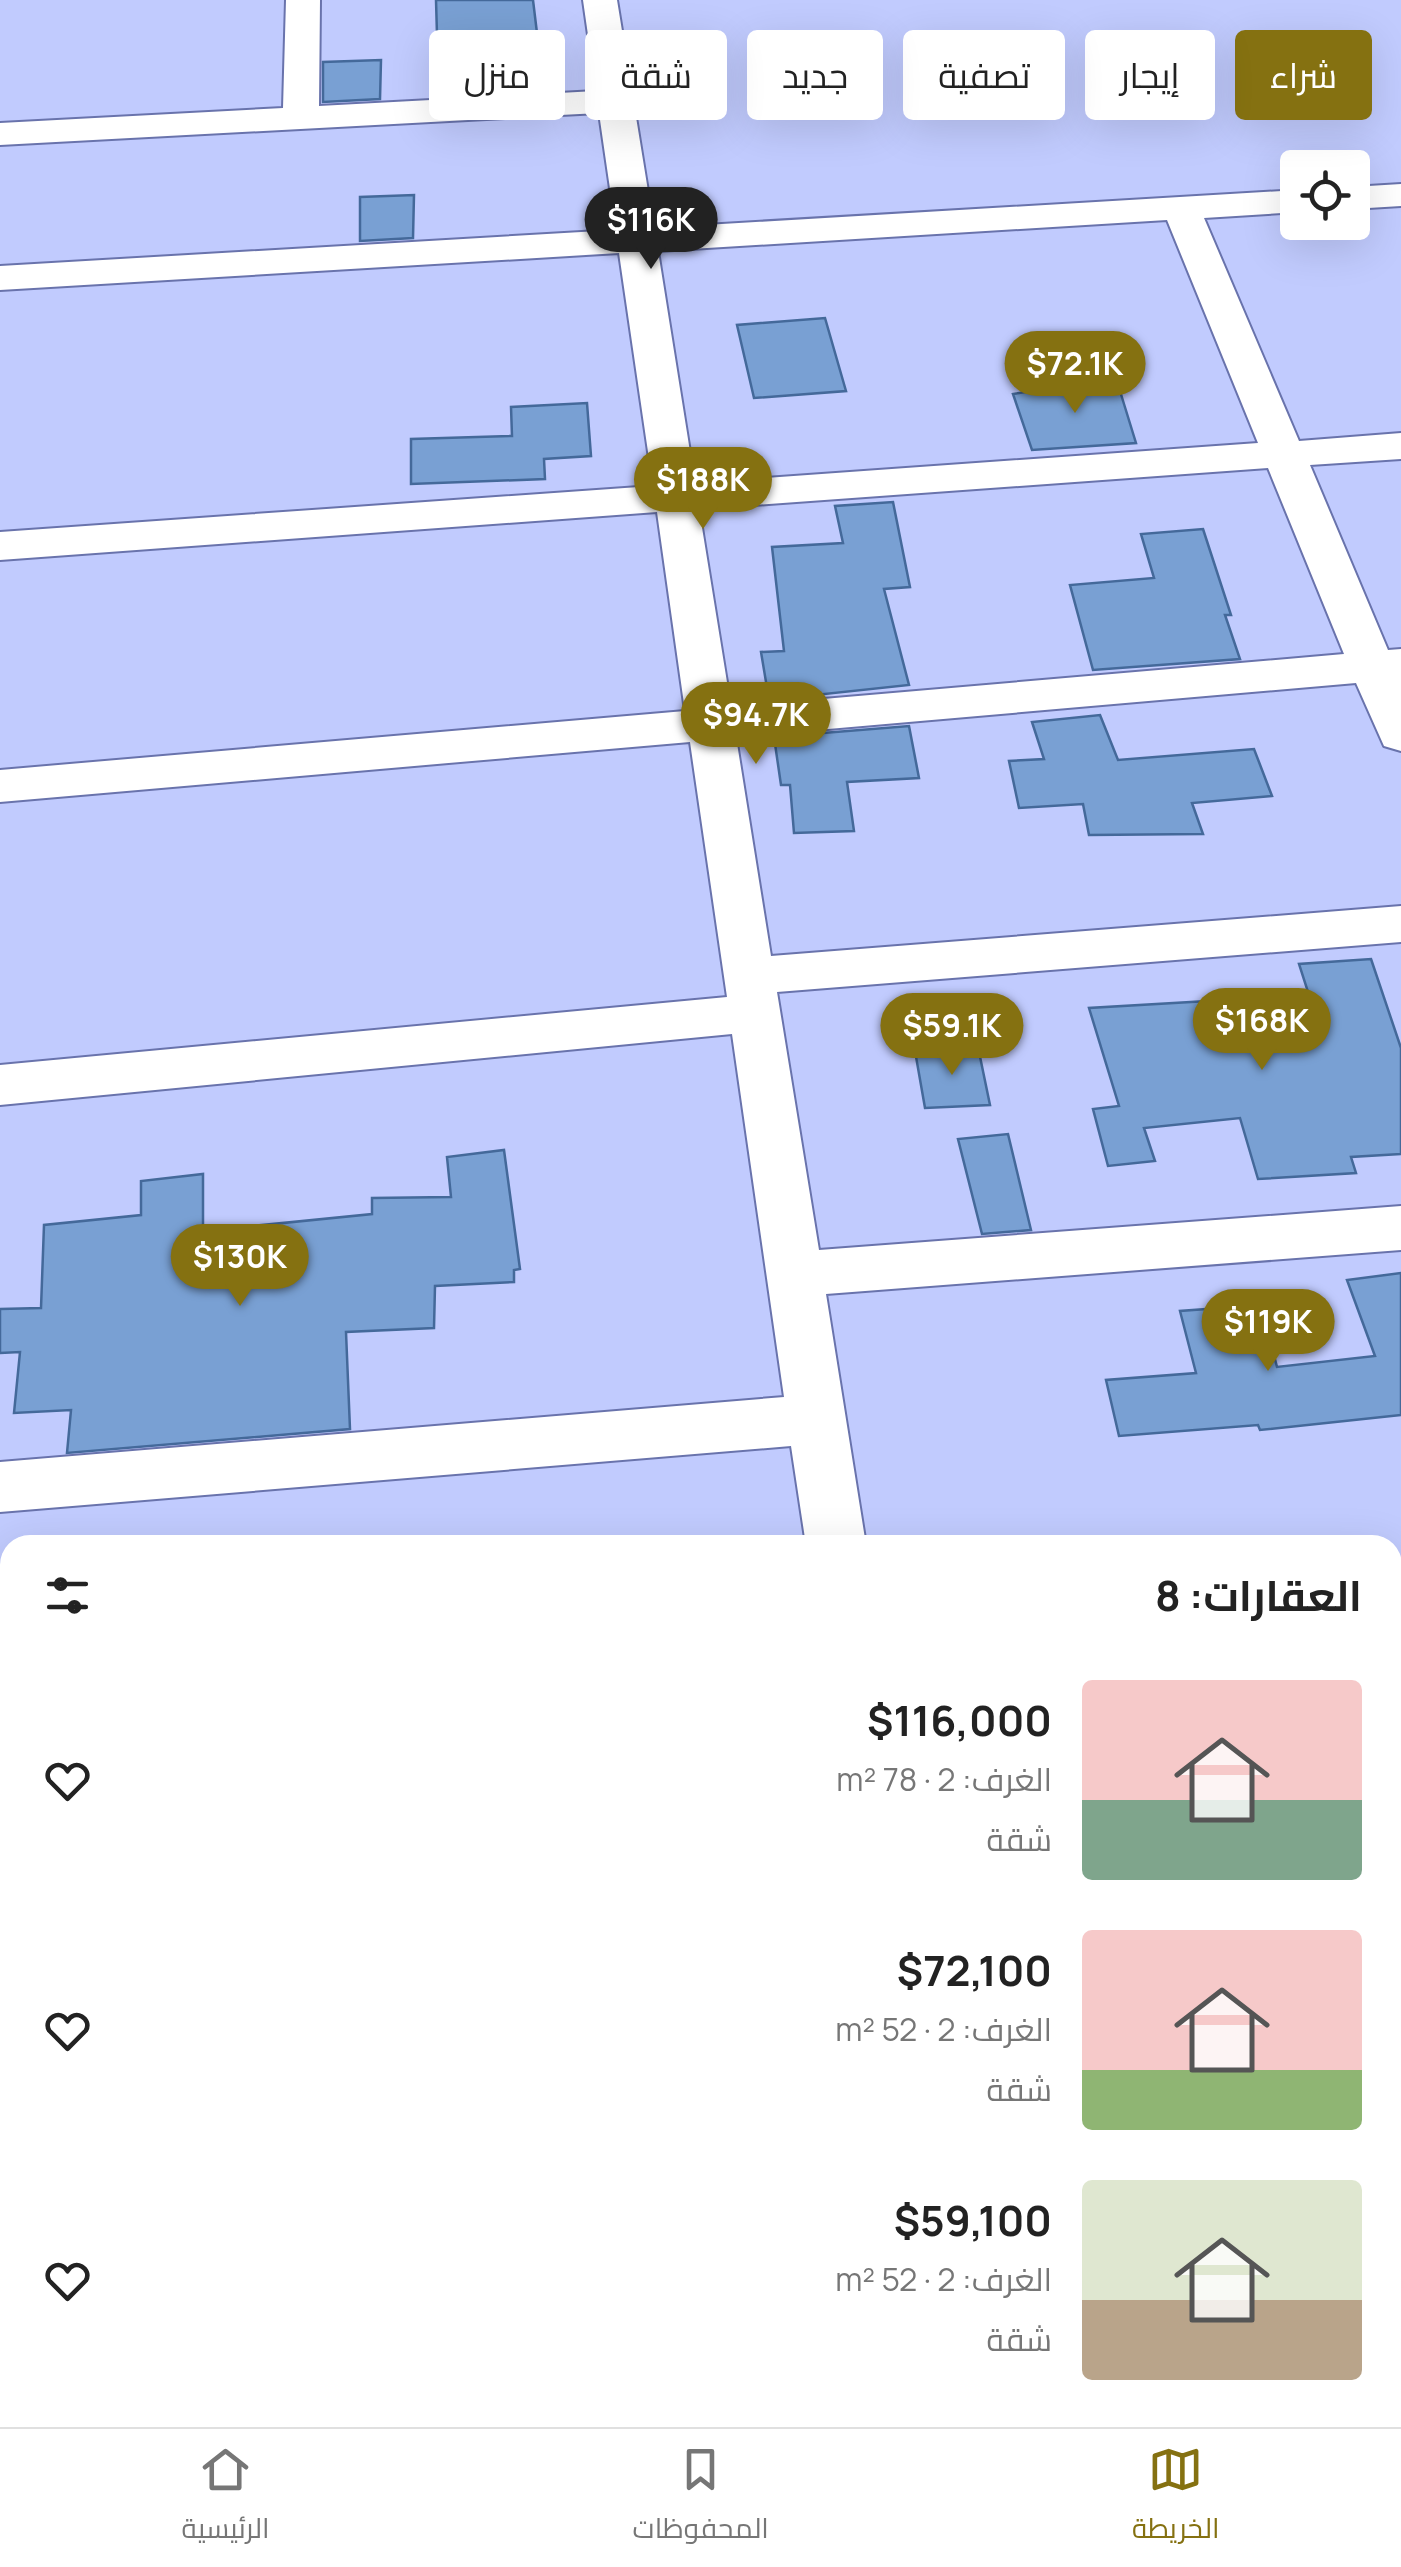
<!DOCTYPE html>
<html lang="ar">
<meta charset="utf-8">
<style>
body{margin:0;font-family:Manrope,Cairo,sans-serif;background:#f6f6f6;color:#222;direction:rtl;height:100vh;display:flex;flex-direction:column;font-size:38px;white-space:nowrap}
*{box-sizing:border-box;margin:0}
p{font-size:32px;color:#767676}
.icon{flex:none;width:55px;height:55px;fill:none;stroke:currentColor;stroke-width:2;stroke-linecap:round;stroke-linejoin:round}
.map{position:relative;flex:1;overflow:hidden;direction:ltr}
.panel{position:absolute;left:0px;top:1535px;width:1402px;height:892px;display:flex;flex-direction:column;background:#fff;border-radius:30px 30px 0 0;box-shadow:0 10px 40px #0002;direction:rtl}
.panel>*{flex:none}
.hud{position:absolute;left:30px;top:30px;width:1342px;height:90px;direction:rtl;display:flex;gap:20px}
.tools{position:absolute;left:1280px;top:150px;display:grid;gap:20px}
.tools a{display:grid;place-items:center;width:90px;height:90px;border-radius:10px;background:#fff;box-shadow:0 10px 40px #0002;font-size:50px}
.price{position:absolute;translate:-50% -85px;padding:0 22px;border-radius:35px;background:#857111;color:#fff;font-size:32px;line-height:65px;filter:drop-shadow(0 2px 5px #0008)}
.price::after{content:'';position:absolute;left:50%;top:60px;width:30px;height:22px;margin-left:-15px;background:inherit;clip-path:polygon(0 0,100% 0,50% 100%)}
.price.on{background:#222;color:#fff}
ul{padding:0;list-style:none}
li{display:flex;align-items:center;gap:30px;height:250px;padding:0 40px}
li span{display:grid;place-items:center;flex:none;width:280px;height:200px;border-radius:10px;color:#555}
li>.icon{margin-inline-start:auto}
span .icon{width:120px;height:120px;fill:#fffc;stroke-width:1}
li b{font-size:42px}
h2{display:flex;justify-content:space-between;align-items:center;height:120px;padding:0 40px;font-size:42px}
.tag{padding:0 35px;border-radius:10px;background:#fff;box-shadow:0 10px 40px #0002;font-size:35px;line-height:90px}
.tag.on{background:#857111;color:#fff}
.tabs{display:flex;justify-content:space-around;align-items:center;height:140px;border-top:2px solid #e0e0e0;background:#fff;font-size:28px;color:#767676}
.tabs a{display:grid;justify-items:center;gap:5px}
.tabs .on{color:#857111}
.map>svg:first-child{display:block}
</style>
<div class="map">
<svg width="1401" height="2427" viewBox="0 0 1401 2427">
<rect width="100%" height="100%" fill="#c1cbfe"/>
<g fill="#79a0d3" stroke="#44699a" stroke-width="2.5">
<path d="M436,0H533L541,66L438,70Z"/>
<path d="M381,60L380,99L323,102V62Z"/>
<path d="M414,195L413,238L360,241V197Z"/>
<path d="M825,318L846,391L754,398L737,325Z"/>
<path d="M1116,378L1136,443L1032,450L1013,394Z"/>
<path d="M587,403L591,456L544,459L545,479L411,484V439L512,436L511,407Z"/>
<path d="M893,502L910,587L884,589L909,685L769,700L761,652L784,651L772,547L843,543L835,506Z"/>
<path d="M1203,529L1231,615H1225L1240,659L1093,670L1070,585L1154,578L1141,534Z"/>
<path d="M1100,715L1118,760L1254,749L1272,796L1192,803L1203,834L1089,835L1083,804L1019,808L1009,761L1044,759L1032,722Z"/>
<path d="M909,726L919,778L847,782L854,831L794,833L790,785H781L774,737Z"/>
<path d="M1371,959L1401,1048V1154L1351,1157L1356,1173L1258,1179L1240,1118L1144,1128L1155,1161L1108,1166L1093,1109L1119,1106L1089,1008L1309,995L1299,964Z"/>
<path d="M978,1047L990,1105L925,1108L915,1051Z"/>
<path d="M1008,1134L1031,1230L982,1234L958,1139Z"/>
<path d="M504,1150L520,1269L514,1270V1282L435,1286L434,1328L346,1332L350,1429L67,1453L71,1410L14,1413L20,1352L0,1353V1309L41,1308L44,1225L141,1215V1181L203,1174V1231L372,1214V1198L451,1197L447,1157Z"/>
<path d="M1401,1273V1415L1260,1430L1258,1425L1119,1436L1106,1380L1196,1373L1180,1311L1261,1305L1277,1367L1375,1356L1347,1280Z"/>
</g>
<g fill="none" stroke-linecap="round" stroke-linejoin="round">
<defs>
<g id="minor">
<path d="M286,0H320L319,106L596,91L583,0H617L654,228L1298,190V212L1204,218L1299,441L1401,433V459L1310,465L1388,650L1401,649V751L1384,746L1356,683L736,737L771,956L1401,906V942L777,992L819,1250L1401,1206V1250L826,1294L866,1545H806L791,1446L0,1512V1462L784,1397L732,1034L0,1105V1065L727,997L690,742L0,802V770L685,711L657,512L0,560V532L653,486L619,253L0,290V266L616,230L599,113L0,145V123L283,108ZM1167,220L1258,443L695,483L658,251ZM1268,468L1344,654L731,707L699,509Z"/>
<path d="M1401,184V206L1352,209V187Z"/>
<path d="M1401,1607V1663L1392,1664V1608Z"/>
<path d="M10,1901V1965L0,1966V1902Z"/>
<path d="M1401,2069V2139L1392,2140V2070Z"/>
<path d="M437,2418H593L589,2427H433Z"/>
<path d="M931,2418H1007L1008,2427H932Z"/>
</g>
</defs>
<use href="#minor" stroke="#6973ac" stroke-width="4"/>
<use href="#minor" fill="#fff" fill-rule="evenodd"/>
</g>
</svg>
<div class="tools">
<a><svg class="icon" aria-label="locate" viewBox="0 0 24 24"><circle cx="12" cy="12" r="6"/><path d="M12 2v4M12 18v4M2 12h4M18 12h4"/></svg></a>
</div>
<b class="price on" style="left:651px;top:272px">$116K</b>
<b class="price" style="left:1075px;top:416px">$72.1K</b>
<b class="price" style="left:703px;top:532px">$188K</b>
<b class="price" style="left:756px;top:767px">$94.7K</b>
<b class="price" style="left:1262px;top:1073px">$168K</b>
<b class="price" style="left:952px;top:1078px">$59.1K</b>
<b class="price" style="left:240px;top:1309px">$130K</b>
<b class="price" style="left:1268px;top:1374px">$119K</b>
<div class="hud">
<a class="tag on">شراء</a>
<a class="tag">إيجار</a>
<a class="tag">تصفية</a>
<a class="tag">جديد</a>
<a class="tag">شقة</a>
<a class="tag">منزل</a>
</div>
<section class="panel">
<h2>العقارات: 8<svg class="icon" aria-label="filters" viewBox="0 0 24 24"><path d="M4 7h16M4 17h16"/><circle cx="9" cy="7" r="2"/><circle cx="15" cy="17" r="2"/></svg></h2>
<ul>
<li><span style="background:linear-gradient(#f6c9c9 60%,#7fa58c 0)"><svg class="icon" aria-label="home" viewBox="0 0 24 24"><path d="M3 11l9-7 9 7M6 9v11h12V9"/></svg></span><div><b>$116,000</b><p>الغرف: 2 · 78 m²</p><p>شقة</p></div><svg class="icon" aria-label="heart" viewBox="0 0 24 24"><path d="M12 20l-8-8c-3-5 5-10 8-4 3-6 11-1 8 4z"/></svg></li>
<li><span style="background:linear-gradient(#f6c9c9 70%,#8fb573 0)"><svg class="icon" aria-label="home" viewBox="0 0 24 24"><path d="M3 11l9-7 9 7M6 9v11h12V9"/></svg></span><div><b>$72,100</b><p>الغرف: 2 · 52 m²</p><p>شقة</p></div><svg class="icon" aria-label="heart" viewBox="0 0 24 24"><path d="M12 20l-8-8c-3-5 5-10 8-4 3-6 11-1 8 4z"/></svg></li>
<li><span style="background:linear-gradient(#dfe7d0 60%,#b9a48a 0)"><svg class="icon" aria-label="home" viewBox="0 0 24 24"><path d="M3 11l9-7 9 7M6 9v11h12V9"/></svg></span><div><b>$59,100</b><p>الغرف: 2 · 52 m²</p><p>شقة</p></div><svg class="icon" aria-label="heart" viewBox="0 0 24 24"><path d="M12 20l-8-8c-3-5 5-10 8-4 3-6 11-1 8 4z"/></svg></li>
</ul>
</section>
</div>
<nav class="tabs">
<a class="on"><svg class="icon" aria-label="map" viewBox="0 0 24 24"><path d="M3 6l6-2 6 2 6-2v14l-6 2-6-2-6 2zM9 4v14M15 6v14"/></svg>الخريطة</a>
<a><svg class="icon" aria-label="saved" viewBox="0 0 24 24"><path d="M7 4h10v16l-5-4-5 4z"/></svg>المحفوظات</a>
<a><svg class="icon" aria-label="home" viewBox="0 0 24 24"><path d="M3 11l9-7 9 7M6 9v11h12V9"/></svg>الرئيسية</a>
</nav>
